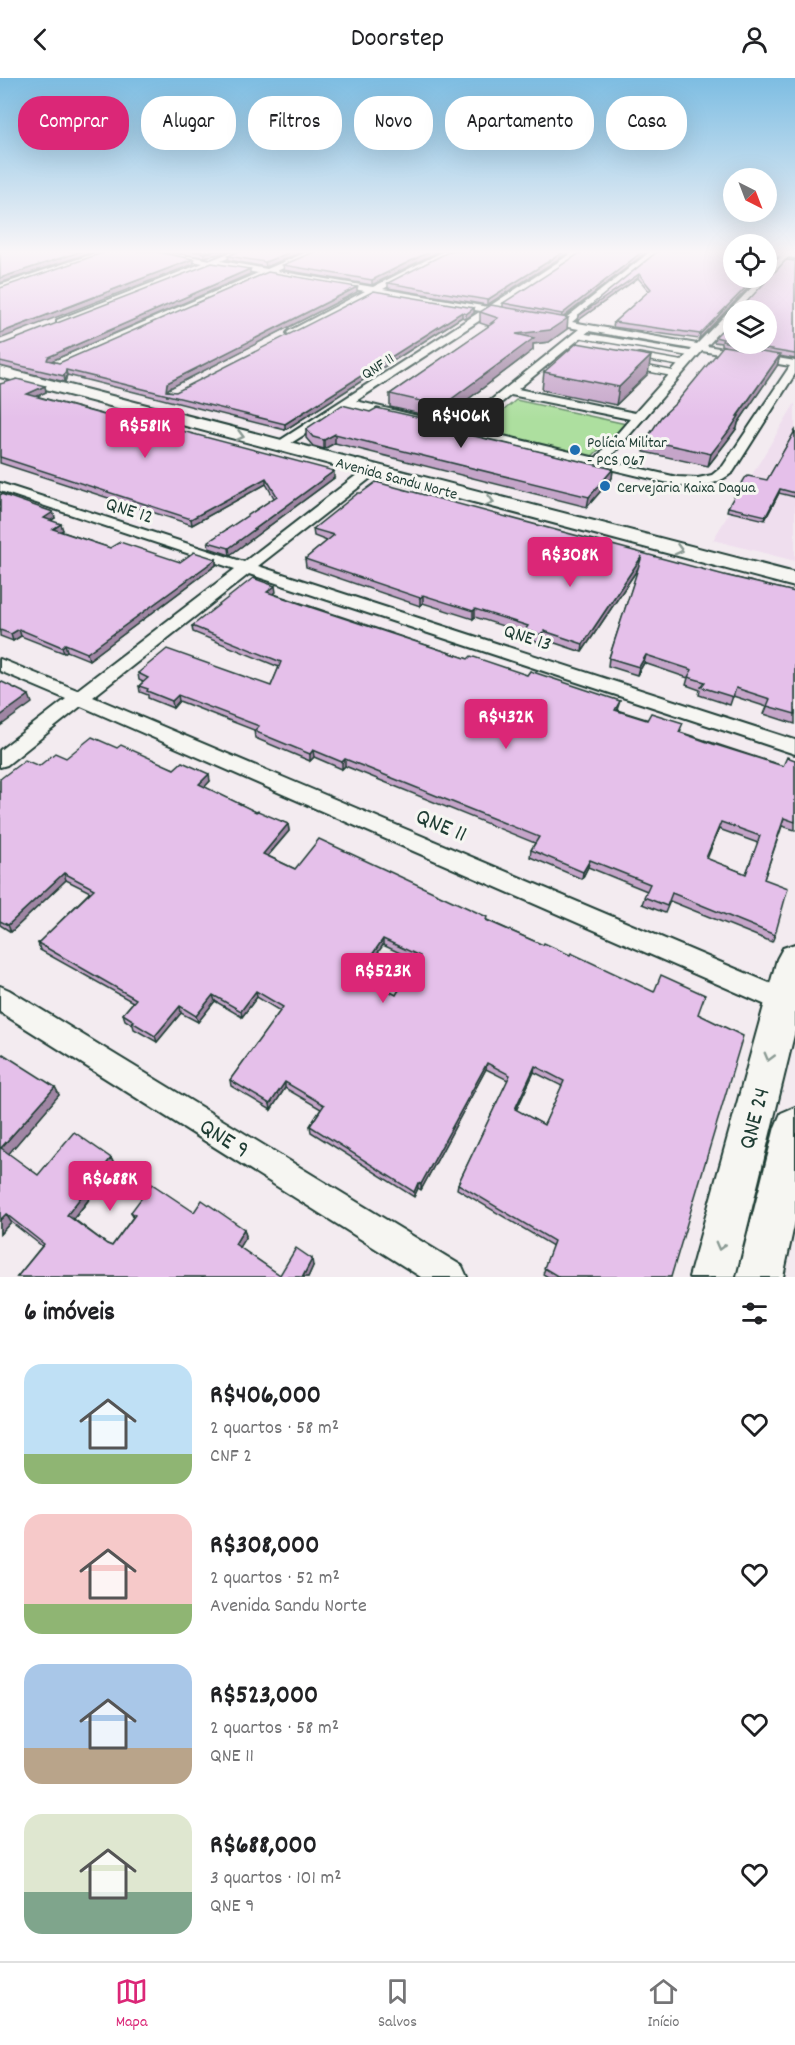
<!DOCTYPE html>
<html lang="pt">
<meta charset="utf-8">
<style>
body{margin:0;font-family:Dekko,sans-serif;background:#f2f2f2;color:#202124;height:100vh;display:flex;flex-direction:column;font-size:22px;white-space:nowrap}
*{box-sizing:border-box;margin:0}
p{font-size:20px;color:#757577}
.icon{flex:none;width:33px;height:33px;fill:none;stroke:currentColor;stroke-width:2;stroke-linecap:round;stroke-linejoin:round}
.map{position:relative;height:1199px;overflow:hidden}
.details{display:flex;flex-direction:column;background:#fff;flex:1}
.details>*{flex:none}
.banner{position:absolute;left:18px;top:18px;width:759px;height:54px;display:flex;gap:12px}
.needle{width:39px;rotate:138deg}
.buttons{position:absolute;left:723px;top:90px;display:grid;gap:12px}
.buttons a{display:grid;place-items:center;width:54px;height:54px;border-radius:50%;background:#fff;box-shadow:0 6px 24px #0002;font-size:30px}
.price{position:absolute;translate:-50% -51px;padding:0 14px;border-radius:6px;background:#db2777;color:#fff;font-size:20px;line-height:39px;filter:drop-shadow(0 2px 3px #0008)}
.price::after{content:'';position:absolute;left:50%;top:36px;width:18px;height:14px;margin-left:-9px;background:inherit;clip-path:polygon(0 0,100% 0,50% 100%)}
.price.active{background:#222;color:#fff}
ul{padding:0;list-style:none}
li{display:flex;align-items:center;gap:18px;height:150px;padding:0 24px}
li span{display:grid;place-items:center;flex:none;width:168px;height:120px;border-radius:18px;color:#555}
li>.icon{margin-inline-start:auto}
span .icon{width:72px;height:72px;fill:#fffc;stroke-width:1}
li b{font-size:26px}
h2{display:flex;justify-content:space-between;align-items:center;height:72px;padding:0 24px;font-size:26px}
.pill{padding:0 21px;border-radius:24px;background:#fff;box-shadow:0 6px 24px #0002;font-size:21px;line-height:54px}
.pill.active{background:#db2777;color:#fff}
header{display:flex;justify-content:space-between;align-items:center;height:78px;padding:0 24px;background:#fff;font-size:27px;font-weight:600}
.tabs{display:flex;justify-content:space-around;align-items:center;height:84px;border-top:2px solid #e0e0e0;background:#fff;font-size:16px;color:#757577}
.tabs a{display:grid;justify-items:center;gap:3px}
.tabs .active{color:#db2777}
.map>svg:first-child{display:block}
</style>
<header><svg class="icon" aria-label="back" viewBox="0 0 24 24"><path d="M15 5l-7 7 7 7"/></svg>Doorstep<svg class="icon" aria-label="person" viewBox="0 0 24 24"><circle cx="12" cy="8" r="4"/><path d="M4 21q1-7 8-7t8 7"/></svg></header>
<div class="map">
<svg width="795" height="1199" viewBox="0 0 795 1199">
<rect width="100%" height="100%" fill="#f3ebf0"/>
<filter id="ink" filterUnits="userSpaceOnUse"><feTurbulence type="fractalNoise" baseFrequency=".0167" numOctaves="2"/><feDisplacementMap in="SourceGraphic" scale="12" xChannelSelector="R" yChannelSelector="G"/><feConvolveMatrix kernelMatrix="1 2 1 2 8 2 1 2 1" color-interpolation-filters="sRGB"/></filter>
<g filter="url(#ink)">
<path fill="#efdeee" d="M795,325V483L713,462Z"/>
<path fill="#addf9f" stroke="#668e6a" stroke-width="1.5" d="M516,322L626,346L590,380L477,355Z"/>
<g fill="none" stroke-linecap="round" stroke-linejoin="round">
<defs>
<path id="lane-far1" d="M579,257L601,261"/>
<g id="lane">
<path d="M592,259L692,276"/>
<path d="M639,278L684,286"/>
<path d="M639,289L675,296"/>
</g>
<g id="street">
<path d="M102,173H113L0,213V207Z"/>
<path d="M144,173H160L211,182L234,173H244L221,183L267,191L309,173H319L277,193L373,209L444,173H453L383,211L488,229L575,173H584L498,231L510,233V237L491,235L356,323L459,348L579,251L540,244V240L562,243L651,173H659L572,244L697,266L761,200H766V192L786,174H789V178L739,232H734V239L707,268L795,283V296L733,394C716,408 698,410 677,407L348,329L280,372L274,368L276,365L481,233L375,215L292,258L287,255L289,253L365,213L268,196L59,288H51V284L258,195L213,187L63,246H57V242L203,185ZM589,253L692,271L635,335L518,311ZM702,273L790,288L723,388L712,397L698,400L677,399L607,383ZM511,317L630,341L596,380L470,350Z"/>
<path d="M372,388L377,389L379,392L377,395L258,488L795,662V676L249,496L93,619L793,915L795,919L793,931L784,935L775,931L81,628L7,687L0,689V672L66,621L0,593V581L77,612L235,491L0,413V405L244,484L367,389Z"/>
<path d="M0,908L9,912L462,1188L467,1199H421L0,934Z"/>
</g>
<g id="secondary">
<path d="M766,173L795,174V180L766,177Z"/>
<path d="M0,289L795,495V509L0,299Z"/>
<path d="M795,866V953L735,1199H689L777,881L783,870Z"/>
<path d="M795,1029V1143L783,1199H737L775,1049L781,1035Z"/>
</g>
</defs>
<use href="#lane-far1" stroke="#1f3d34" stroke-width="7"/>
<use href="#lane" stroke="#1f3d34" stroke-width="8"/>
<use href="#street" stroke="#1f3d34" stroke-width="4"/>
<use href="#secondary" stroke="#1f3d34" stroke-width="4"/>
<use href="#lane-far1" stroke="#f6f6f2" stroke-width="4.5"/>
<use href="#lane" stroke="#f6f6f2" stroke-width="5"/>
<use href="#street" fill="#f6f6f2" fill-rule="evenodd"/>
<use href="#secondary" fill="#f6f6f2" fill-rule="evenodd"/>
</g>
<g fill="#c5a5c9" stroke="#1f3d34" stroke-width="1.5" fill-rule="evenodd">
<path d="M158,173H235L204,179Z"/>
<path d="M304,173L266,189L229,182L228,178Z"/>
<path d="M440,173L372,207L284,192L283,187Z"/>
<path d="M571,173L487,227L388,210V205Z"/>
<path d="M648,173L564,239L567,251L549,264L533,266V272L442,341L390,329V316L489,248L480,245V234L503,229V225Z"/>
<path d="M658,173H734L699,261L613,249L614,244L649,213L638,200L577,243L578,238Z"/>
<path d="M795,183V281L780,278L777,288L738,345L737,350L728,362L708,388L644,374L646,362L724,268L721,267V265L714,264L715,259L734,240L742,229Z"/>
<path d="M250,196L51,283L59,285L357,214L168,311V313L176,314L474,230V235L466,241L462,239L285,352L67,297L65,304L0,288V267Z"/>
<path d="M544,294L648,296L616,327L542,312Z"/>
<path d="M0,306L45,308L46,314L36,318L334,400L230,477L209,470L208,464L274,420L266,406L192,447L0,385Z"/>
<path d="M370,334L430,342V348L613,391L612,400L587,429L335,365L324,371L313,368L306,360V351Z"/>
<path d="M795,353V419L779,415L765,442L727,433L728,429L767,402Z"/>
<path d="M0,417L53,434L55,440L51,442L63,452L60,453L110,470L180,484L216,481V487L89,582L67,573L64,575L21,558L13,563L0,558Z"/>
<path d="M313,451L728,498L795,514V646L764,636L767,629L733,618L730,627L699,617L700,612L686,607L688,600L644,585L637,597L608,588L609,580L639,489L582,574L543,561L540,565L524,560L525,555L475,539L473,541L423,525L420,528L306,489L305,481L327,463L314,458Z"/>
<path d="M276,514L274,516L468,581L620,623L617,632L681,652L680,654L783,688L795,682V752L782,748L764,801L775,857L772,864L670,823L665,835L642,826L647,813L588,789L582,801L530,779L531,772L535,765L345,688L342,691L314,679L310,683L255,660L254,652L179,623L173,630L148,620V617L140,614L139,608L143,604L139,602L138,595L271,608L279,589L193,554L192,548ZM719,751L758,765L746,796L707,781Z"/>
<path d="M117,670L174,691L210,703L204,709L256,734L288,746L289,753L268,778L295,791L487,842L698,936L671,1199H548L543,1196L553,1168L457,1111L458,1106L508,1002L486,991L421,1112L418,1110L414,1119L311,1054L310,1048L321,1031L285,1010L271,1032L231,1008L230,1002L280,933L257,919L242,939L215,923L198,944L181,935L157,964L134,951L133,947L125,942L123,936L133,924L40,872L38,865L90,814L66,802L11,854L0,847V701L39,688L66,680ZM383,867L417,883L396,917L361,899ZM534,994L562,1008L544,1047L516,1032Z"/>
<path d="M0,979L55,1009L59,1017L8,1076L38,1097L111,1080L115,1088L74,1141L107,1166L112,1168L133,1139L131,1134H194L244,1151L246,1158L239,1169L280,1197L313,1188L308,1199H17L42,1168L11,1144L0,1156Z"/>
</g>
<g fill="#a086a4" stroke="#1f3d34" stroke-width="1.5">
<path d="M82,173H96L0,205V200Z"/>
<path d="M214,173H235L204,179V175Z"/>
<path d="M293,173H304L266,189L265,184Z"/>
<path d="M431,173H440L372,207V202Z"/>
<path d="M565,173H571L487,227V222Z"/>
<path d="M643,173H648L561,241L562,236Z"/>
<path d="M773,179L772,184L766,189V185Z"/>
<path d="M193,181L194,186L0,261V255Z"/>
<path d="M250,191V196L49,284L47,282L48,279Z"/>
<path d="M639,196L638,200L577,243L578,238Z"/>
<path d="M755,200H758L699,261L700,256Z"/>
<path d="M357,209V214L168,311L167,319L166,313L167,305Z"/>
<path d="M474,230V235L466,241V236Z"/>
<path d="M462,234V239L285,352V346Z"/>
<path d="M568,240L567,251L549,264L533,266V272L442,341V328L516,256Z"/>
<path d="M780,277L777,288L738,345L737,350L728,362L708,388L711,376Z"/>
<path d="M651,278L648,296L616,327L619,309Z"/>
<path d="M66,292L67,297L65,304L64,298Z"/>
<path d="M45,308L46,314L29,322L27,316Z"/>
<path d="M430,342V350L424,346Z"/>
<path d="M335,356V365L324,371V362Z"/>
<path d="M613,391L612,400L587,429L589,419Z"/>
<path d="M334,393V400L230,477L229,470Z"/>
<path d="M266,400V406L192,447L191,441Z"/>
<path d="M780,411L779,415L765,442L766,438Z"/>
<path d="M53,434L55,440L45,446L44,440Z"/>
<path d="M61,446L63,452L54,457L53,451Z"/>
<path d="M642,478L641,486L582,574L583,566Z"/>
<path d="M216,481V487L89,582L87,575Z"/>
<path d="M275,508L276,514L268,520L267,514Z"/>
<path d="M423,517V525L420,528V520Z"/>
<path d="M475,531V539L473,541V533Z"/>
<path d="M19,551L21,558L13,563L11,556Z"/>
<path d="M544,553L543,561L540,565L541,557Z"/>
<path d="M65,566L67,573L64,575L62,569Z"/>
<path d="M646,577L644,585L637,597L639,589Z"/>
<path d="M29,617L32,625L0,648V638Z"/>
<path d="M178,617L179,623L173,630L172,623Z"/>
<path d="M313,672L314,679L310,683V676Z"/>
<path d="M345,681V688L342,691V684Z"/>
<path d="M209,696L210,703L201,713L199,706Z"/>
<path d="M288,746L289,753L264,782L263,776Z"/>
<path d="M590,782L588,789L582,801L583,794Z"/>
<path d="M64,795L66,802L11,854L8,847Z"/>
<path d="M383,861V867L358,904V897Z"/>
<path d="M256,913L257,919L242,939L241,933Z"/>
<path d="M213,917L215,923L198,944L196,938Z"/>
<path d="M180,928L181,935L157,964L155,958Z"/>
<path d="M487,985L486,991L421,1112V1106Z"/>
<path d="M535,988L534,994L514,1037L515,1031Z"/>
<path d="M285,1004V1010L271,1032L270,1026Z"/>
<path d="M55,1009L59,1017L6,1079L1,1070Z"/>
<path d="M111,1080L115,1088L71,1144L67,1137Z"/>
<path d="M418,1105V1110L414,1119V1114Z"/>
<path d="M6,1136L11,1144L0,1156V1142Z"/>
<path d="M244,1151L246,1158L237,1173L235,1166Z"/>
<path d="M312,1181L313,1188L308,1199H303Z"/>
</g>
<g fill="#e5c0ea" stroke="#1f3d34" stroke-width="1.5" fill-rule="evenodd">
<path d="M0,173H82L0,200Z"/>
<path d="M108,173H152L193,181L0,255V210Z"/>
<path d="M188,173H214L204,175Z"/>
<path d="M240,173H293L265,184L228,178Z"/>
<path d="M316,173H431L372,202L283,187Z"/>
<path d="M450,173H565L487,222L388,205Z"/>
<path d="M583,173H643L562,236L503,225Z"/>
<path d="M658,173H734V200H755L700,256L614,244L651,211L639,196L578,238Z"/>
<path d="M766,178L773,179L766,185Z"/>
<path d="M786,182L795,183V276L729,265L722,263L723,261L715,259L734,240V266H766V232H737V230L742,229Z"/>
<path d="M212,185L250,191L48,279L47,282L59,285L268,194L357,209L167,305L166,313L176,314L374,213L474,230L466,236L462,234L285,346L66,292L64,298L0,283V267Z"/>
<path d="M491,227L568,240L550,252L516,256L534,260L442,328L390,316L493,245H491L498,240L480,234Z"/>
<path d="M577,265L651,278L619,309L544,294Z"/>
<path d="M723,268L780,277L737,338H739L731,350L711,376L646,362L661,339L676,325Z"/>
<path d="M17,301L45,308L27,316L104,337L110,334L334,393L229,470L208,464L277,418L266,400L191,441L0,379V306Z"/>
<path d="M342,327L370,334L377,330L430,342L424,346L613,391L589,419L335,356L324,362L313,359L306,351Z"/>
<path d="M795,353V415L780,411L766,438L728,429L745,400L748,398L767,402Z"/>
<path d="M376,404L728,498L795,514V636L767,628L770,621L736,610L733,619L701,609L705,604L688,599L692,592L646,577L639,589L609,580L642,478L583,566L544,553L541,557L525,552L528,548L475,531L473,533L423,517L420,520L305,481L334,457L313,451L358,415H361Z"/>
<path d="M1,416L53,434L44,440L61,446L53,451L110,470L120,464L180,484L194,474L216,481L87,575L65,566L62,569L19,551L11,556L0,552V417Z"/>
<path d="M253,500L275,508L267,514L313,530L468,581L471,578L527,597L530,593L620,623L615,632L647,642L651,635L683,645L679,654L713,666L783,688L787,679L795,682V744L784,740L764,801L788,810L775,857L672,815L667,828L644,819L650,806L590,782L583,794L531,772L539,759L345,681L342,684L313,672L310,676L254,653L259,648L178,617L172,623L147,613L148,611L139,608L148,600L138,595L167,571L271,608L281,584L192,548ZM721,744L760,758L746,796L706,780Z"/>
<path d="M0,603L29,617L0,638Z"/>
<path d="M92,659L117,670L121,667L174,691L182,684L209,696L199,706L256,734L258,733L288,746L263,776L295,791L319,761L487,839L486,842L543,867L544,865L570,877L571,875L654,914L661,897L705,917L698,936L743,958L671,1199H559L544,1190L554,1163L458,1106L510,997L487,985L421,1106L418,1105L414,1114L310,1048L324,1027L285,1004L270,1026L230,1002L283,929L256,913L241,933L213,917L196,938L180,928L155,958L132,944L134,943L123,936L136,921L38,865L94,811L64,795L8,847L0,843V701L25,682L39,688L55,675L66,680ZM383,861L420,878L396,917L358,897ZM535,988L564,1003L544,1047L515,1031Z"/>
<path d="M3,976L55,1009L1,1070L38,1097L74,1054L111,1080L67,1137L107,1166L112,1168L135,1137L131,1134L152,1106L194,1134L202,1122L244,1151L235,1166L280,1197L296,1170L312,1181L303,1198L304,1199H17L44,1166L6,1136L0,1142V979Z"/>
</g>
<defs><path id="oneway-chevron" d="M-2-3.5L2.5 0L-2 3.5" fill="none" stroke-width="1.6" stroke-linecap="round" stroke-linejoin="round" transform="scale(1.5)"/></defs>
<g stroke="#8a9a93">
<use href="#oneway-chevron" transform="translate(240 358) rotate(15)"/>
<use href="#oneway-chevron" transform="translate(490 423) rotate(15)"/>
<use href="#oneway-chevron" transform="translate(679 472) rotate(15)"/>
<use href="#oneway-chevron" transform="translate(769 979) rotate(105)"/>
<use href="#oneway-chevron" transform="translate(720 1168) rotate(105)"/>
</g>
</g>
<linearGradient id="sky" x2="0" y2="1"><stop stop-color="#7dbde2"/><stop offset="0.51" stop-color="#faf6f8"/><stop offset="1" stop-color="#faf6f8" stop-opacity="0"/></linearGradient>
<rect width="795" height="341" fill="url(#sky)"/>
<g fill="#1f6fb2" stroke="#f6f6f2" stroke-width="2">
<circle cx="575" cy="372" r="6"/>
<circle cx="605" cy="408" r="6"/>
</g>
<g text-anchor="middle" stroke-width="6" stroke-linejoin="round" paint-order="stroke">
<g font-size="16" fill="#1f3d34" stroke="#f6f6f2">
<text transform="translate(377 287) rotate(-33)" y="6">QNF 11</text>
<text transform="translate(397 399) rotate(15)" y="6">Avenida Sandu Norte</text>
</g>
<g font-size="16" fill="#1f3d34" stroke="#f6f6f2" text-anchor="start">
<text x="587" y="369">Polícia Militar<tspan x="587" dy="18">- PCS 067</tspan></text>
<text x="617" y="414">Cervejaria Kaixa Dagua</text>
</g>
<g font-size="20" fill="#1f3d34" stroke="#f6f6f2">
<text transform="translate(130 431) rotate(18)" y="7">QNE 12</text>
<text transform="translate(528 558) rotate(18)" y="7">QNE 13</text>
</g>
<g font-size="24" fill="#1f3d34" stroke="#f6f6f2">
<text transform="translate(442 746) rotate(23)" y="8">QNE 11</text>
<text transform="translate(753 1040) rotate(-75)" y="8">QNE 24</text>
<text transform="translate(225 1059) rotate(32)" y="8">QNE 9</text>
</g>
</g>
</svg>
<div class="buttons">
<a><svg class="needle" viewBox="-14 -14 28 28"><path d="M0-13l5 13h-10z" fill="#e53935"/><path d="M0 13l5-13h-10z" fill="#757577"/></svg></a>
<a><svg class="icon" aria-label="locate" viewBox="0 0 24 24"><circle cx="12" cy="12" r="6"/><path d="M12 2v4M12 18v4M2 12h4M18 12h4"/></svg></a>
<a><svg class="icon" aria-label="layers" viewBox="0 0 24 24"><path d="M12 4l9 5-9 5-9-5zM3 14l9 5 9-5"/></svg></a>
</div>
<b class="price active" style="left:461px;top:371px">R$406K</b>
<b class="price" style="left:145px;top:381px">R$581K</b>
<b class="price" style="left:570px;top:510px">R$308K</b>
<b class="price" style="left:506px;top:672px">R$432K</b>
<b class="price" style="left:383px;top:926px">R$523K</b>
<b class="price" style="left:110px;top:1134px">R$688K</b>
<div class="banner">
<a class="pill active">Comprar</a>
<a class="pill">Alugar</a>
<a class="pill">Filtros</a>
<a class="pill">Novo</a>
<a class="pill">Apartamento</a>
<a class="pill">Casa</a>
</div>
</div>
<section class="details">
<h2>6 imóveis<svg class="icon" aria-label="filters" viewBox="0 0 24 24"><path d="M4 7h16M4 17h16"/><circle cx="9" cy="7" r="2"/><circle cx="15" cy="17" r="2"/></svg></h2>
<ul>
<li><span style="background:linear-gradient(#bfe0f5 75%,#8fb573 0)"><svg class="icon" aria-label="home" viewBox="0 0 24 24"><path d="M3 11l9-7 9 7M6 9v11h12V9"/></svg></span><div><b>R$406,000</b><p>2 quartos · 58 m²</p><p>CNF 2</p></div><svg class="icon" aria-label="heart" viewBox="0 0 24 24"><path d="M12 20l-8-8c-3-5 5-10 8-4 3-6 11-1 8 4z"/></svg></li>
<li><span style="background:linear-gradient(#f6c9c9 75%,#8fb573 0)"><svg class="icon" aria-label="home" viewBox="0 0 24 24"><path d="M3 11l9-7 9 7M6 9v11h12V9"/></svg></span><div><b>R$308,000</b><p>2 quartos · 52 m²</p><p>Avenida Sandu Norte</p></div><svg class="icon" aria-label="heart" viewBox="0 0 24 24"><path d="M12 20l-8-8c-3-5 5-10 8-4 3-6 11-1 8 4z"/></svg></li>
<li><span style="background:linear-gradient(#a9c7e8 70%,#b9a48a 0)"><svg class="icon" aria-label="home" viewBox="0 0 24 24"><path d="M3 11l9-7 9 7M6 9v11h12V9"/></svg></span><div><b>R$523,000</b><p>2 quartos · 58 m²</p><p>QNE 11</p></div><svg class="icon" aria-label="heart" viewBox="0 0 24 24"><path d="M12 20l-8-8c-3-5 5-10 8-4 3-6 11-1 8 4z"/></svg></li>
<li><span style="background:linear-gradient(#dfe7d0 65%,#7fa58c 0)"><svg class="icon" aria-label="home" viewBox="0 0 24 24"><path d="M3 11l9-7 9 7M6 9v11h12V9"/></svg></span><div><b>R$688,000</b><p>3 quartos · 101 m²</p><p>QNE 9</p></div><svg class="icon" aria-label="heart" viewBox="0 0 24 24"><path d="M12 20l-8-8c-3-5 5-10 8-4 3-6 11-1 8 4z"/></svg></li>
</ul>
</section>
<nav class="tabs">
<a class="active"><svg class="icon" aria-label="map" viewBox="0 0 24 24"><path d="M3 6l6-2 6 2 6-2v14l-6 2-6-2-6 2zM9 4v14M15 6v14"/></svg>Mapa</a>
<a><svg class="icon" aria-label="saved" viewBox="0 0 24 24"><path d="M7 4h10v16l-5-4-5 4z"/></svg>Salvos</a>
<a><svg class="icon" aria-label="home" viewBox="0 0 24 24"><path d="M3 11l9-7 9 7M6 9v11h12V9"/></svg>Início</a>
</nav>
